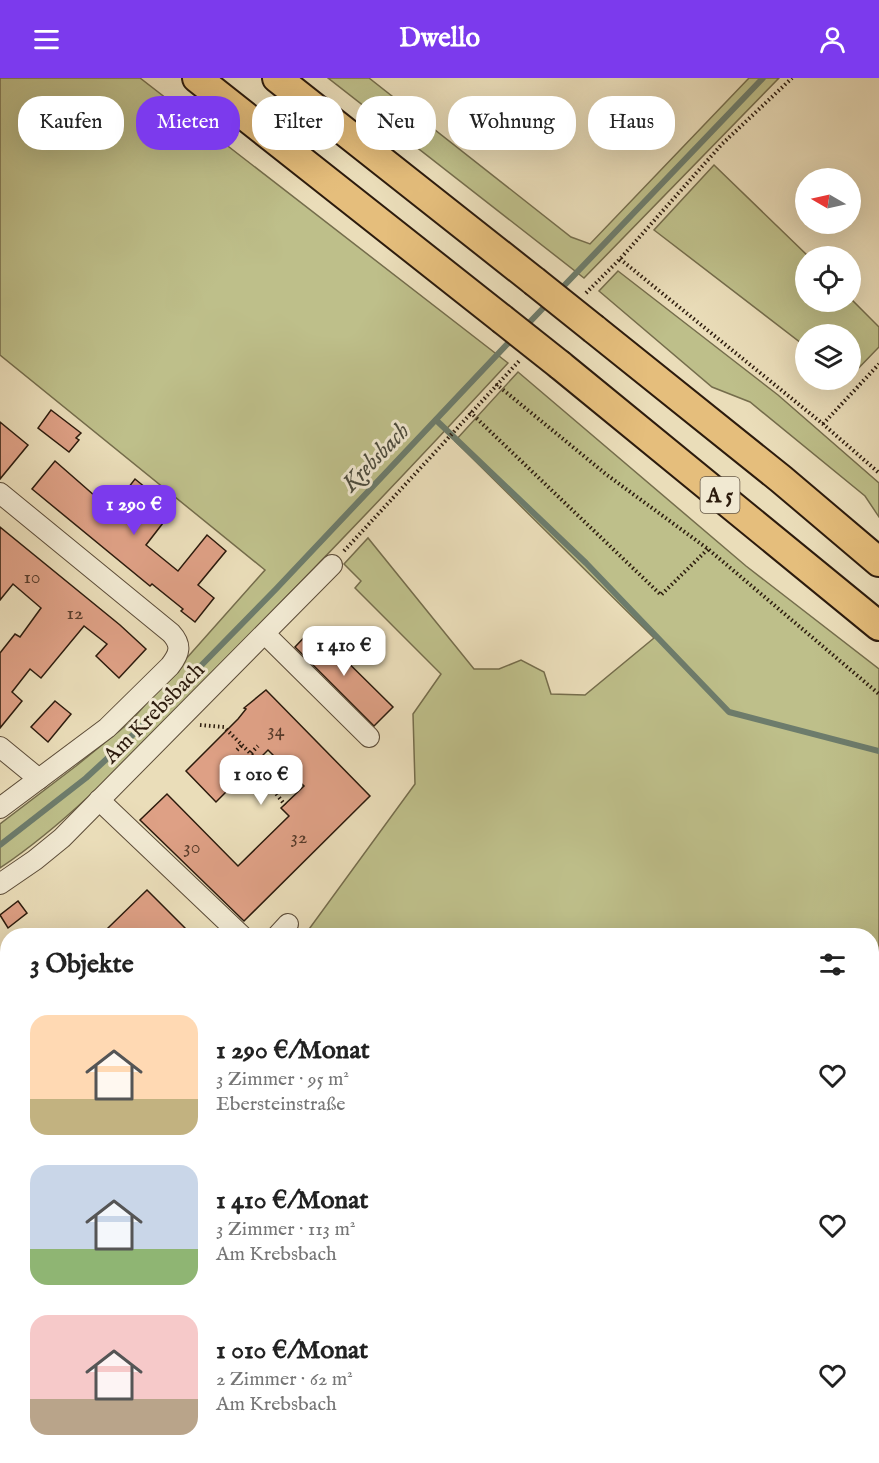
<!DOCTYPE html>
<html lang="de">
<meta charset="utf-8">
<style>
body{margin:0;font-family:"IM FELL English",serif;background:#f6f6f6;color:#222;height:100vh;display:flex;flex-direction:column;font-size:22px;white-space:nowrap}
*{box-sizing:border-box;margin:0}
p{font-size:20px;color:#767676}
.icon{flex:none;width:33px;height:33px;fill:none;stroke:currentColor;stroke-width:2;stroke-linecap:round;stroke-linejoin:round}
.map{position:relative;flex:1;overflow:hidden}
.side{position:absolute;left:0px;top:850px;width:879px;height:536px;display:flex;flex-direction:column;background:#fff;border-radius:24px 24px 0 0;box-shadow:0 6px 24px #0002}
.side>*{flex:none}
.hud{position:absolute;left:18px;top:18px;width:843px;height:54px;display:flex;gap:12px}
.needle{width:39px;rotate:279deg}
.controls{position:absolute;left:795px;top:90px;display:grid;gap:12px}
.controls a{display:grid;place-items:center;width:66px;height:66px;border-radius:50%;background:#fff;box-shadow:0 6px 24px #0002;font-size:30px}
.price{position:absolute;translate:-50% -51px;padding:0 14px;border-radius:12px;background:#fff;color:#222;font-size:20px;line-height:39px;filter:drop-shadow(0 2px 3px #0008)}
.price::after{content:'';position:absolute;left:50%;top:36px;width:18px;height:14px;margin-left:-9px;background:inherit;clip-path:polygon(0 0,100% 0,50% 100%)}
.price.on{background:#7c3aed;color:#fff}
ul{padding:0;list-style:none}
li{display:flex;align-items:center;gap:18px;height:150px;padding:0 30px}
li span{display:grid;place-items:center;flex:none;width:168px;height:120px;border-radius:18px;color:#555}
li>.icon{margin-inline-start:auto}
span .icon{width:72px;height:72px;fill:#fffc;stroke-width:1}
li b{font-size:26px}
h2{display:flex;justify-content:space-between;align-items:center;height:72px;padding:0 30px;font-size:26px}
.chip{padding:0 21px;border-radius:24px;background:#fff;box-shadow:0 6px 24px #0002;font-size:21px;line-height:54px}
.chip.on{background:#7c3aed;color:#fff}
header{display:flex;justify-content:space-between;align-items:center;height:78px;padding:0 30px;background:#7c3aed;color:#fff;font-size:27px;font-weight:700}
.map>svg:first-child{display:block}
</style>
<header><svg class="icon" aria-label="menu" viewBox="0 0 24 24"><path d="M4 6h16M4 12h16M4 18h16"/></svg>Dwello<svg class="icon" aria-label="person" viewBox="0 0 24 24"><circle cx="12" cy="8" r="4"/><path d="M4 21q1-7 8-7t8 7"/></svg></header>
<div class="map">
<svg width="879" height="1385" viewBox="0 0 879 1385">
<rect width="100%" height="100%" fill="#eaddb9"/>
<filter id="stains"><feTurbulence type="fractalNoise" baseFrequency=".00333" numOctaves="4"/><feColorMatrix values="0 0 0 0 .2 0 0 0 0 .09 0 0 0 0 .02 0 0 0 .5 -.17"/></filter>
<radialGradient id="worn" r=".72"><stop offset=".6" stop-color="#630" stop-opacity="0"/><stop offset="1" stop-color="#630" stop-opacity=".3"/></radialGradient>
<g fill="#bebf8a" stroke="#756d4c" stroke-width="1.5">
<path d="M0,0H140L508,285C406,395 303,503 197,610C135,673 74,740 0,790V746L76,688L129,645L265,492L0,277Z"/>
<path d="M328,0H369L571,159L590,166L749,0H779L584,200Z"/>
<path d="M714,87L808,178H806V224H850L851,221L879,249V269L851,298L850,256H806L805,268L654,152Z"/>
<path d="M618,193L778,317L879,405V439L865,418L750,324L712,309L599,213Z"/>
<path d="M518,294L746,488L879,591V1385H196L195,1379L872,1378V858H304L415,706L413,636L441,596L355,510L361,503L344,486L368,460L474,591H499L521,582L544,594L551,616L585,617L654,560L455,363Z"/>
</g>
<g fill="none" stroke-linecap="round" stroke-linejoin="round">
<g stroke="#6d7c6c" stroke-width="6">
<path d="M558,214L763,0"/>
<path d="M525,249L549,224"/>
<path d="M436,342L586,485L729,634L879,673"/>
<path d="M0,767L86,700L137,653L276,511L513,260"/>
</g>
</g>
<g fill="#dea085" stroke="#2c1b0d" stroke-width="1.5">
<path d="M51,332L81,355L76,360L79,362L69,374L38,350Z"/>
<path d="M0,344L28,367L0,401Z"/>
<path d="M55,383L111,432L135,401L173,432L146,467L178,493L207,457L226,473L198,507L214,520L195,544L181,533L183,531L152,506L150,508L32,411Z"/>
<path d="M0,449L120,547L146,571L119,600L96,578L107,566L84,548L41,600L30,591L12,614L22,623L0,650V575L15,556L20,559L41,530L13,506L0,522Z"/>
<path d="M313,550L393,629L374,648L295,569Z"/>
<path d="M266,612L370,718L244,843L140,742L167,716L238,788L289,738L281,730L304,708L268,672L216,724L186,693L238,641L246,631L244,630Z"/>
<path d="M55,623L71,636L48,664L31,649Z"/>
<path d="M147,812L193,858H116L108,850Z"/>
<path d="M18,823L27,835L8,850L0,837Z"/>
</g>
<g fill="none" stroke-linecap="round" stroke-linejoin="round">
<defs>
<g id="minor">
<path d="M0,415L171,555C182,567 180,575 170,588L107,650L0,730"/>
<path d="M265,556L369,659"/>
<path d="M0,669L39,701"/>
<path d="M99,722L242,858"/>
<path d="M0,806L35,782L62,760L332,487"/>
<path d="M277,858L288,846"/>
<path d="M0,934L8,942"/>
<path d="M0,1048L8,1041"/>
<path d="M0,1278L8,1272"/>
<path d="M58,1378L59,1385"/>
</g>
<g id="highway">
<path d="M197,0L502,241"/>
<path d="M277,0L534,203"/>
<path d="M594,251L781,401L879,484"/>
<path d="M560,287L879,548"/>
</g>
</defs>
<use href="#minor" stroke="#5c4c38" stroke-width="22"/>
<use href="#highway" stroke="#2c1b0d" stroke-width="32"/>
<g stroke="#2c1b0d" stroke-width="4" stroke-dasharray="1.5 3" stroke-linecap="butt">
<path d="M620,181L823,346L879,395"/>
<path d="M586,215L620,181L722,66L792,0"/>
<path d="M496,306L607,397L708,471L879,616"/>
<path d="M470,334L661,517L708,471"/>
<path d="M823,346L879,286"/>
<path d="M344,473L520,282"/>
<path d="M200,647L224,649L273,698L267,704L285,727"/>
<path d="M237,672L242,667"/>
<path d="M251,675L258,668"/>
<path d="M417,1378L423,1385"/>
</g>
<use href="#minor" stroke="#f1e9d2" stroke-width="20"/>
<use href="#highway" stroke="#e5be7c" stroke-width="28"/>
<defs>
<g id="highway-bridge">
<path d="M534,203L594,251"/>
<path d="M502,241L560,287"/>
</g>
</defs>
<use href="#highway-bridge" stroke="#2c1b0d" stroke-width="32" stroke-linecap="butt"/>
<use href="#highway-bridge" stroke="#e5be7c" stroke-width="28"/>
</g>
<g text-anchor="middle" stroke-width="6" stroke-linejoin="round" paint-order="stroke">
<g font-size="20" fill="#583c2b">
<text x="32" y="505">10</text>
<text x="75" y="541">12</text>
<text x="276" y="658">34</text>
<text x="299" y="765">32</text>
<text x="192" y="775">30</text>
</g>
<rect fill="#f1e9d2" stroke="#675948" stroke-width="1.5" x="700.5" y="399" width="39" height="36" rx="4.5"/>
<g font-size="21" font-weight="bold" fill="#2c1b0d">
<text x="720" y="424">A 5</text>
</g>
<g font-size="22" fill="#2c1b0d" stroke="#f1e9d2">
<text transform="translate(153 634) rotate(-45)" y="8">Am Krebsbach</text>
</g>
<g font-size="24" font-style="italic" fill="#4c4b3d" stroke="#f1e9d2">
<text transform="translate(375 379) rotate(-46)" y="8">Krebsbach</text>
</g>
</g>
<rect width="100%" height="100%" filter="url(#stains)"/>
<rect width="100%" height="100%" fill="url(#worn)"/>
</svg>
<div class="controls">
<a><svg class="needle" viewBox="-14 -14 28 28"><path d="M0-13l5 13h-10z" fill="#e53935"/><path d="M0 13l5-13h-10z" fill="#767676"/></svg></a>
<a><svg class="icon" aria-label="locate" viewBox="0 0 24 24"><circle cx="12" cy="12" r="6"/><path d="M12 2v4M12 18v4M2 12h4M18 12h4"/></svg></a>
<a><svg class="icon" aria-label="layers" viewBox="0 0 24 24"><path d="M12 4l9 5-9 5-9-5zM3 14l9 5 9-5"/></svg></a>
</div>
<b class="price on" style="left:134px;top:458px">1 290 €</b>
<b class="price" style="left:344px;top:599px">1 410 €</b>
<b class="price" style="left:261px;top:728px">1 010 €</b>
<div class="hud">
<a class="chip">Kaufen</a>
<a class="chip on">Mieten</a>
<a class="chip">Filter</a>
<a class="chip">Neu</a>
<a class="chip">Wohnung</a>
<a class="chip">Haus</a>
</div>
<section class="side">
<h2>3 Objekte<svg class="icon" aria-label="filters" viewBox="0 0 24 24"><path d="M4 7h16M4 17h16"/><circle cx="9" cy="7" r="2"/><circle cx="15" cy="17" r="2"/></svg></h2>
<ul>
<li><span style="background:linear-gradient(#ffd9b3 70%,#c2b280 0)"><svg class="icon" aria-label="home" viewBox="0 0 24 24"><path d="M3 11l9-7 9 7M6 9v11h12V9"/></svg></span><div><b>1 290 €/Monat</b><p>3 Zimmer · 95 m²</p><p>Ebersteinstraße</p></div><svg class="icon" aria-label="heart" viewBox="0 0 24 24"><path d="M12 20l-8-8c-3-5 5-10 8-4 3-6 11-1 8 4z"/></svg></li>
<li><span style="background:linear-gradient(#c9d6e8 70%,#8fb573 0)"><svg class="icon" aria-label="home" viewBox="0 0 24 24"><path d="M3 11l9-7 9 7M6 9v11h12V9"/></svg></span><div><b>1 410 €/Monat</b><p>3 Zimmer · 113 m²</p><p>Am Krebsbach</p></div><svg class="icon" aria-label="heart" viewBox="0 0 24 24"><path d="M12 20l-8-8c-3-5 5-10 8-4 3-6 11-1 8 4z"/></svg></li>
<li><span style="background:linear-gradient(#f6c9c9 70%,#b9a48a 0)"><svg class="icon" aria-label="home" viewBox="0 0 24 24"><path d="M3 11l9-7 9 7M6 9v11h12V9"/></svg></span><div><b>1 010 €/Monat</b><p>2 Zimmer · 62 m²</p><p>Am Krebsbach</p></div><svg class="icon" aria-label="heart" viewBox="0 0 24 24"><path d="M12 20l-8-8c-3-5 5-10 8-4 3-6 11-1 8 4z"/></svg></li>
</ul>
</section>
</div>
